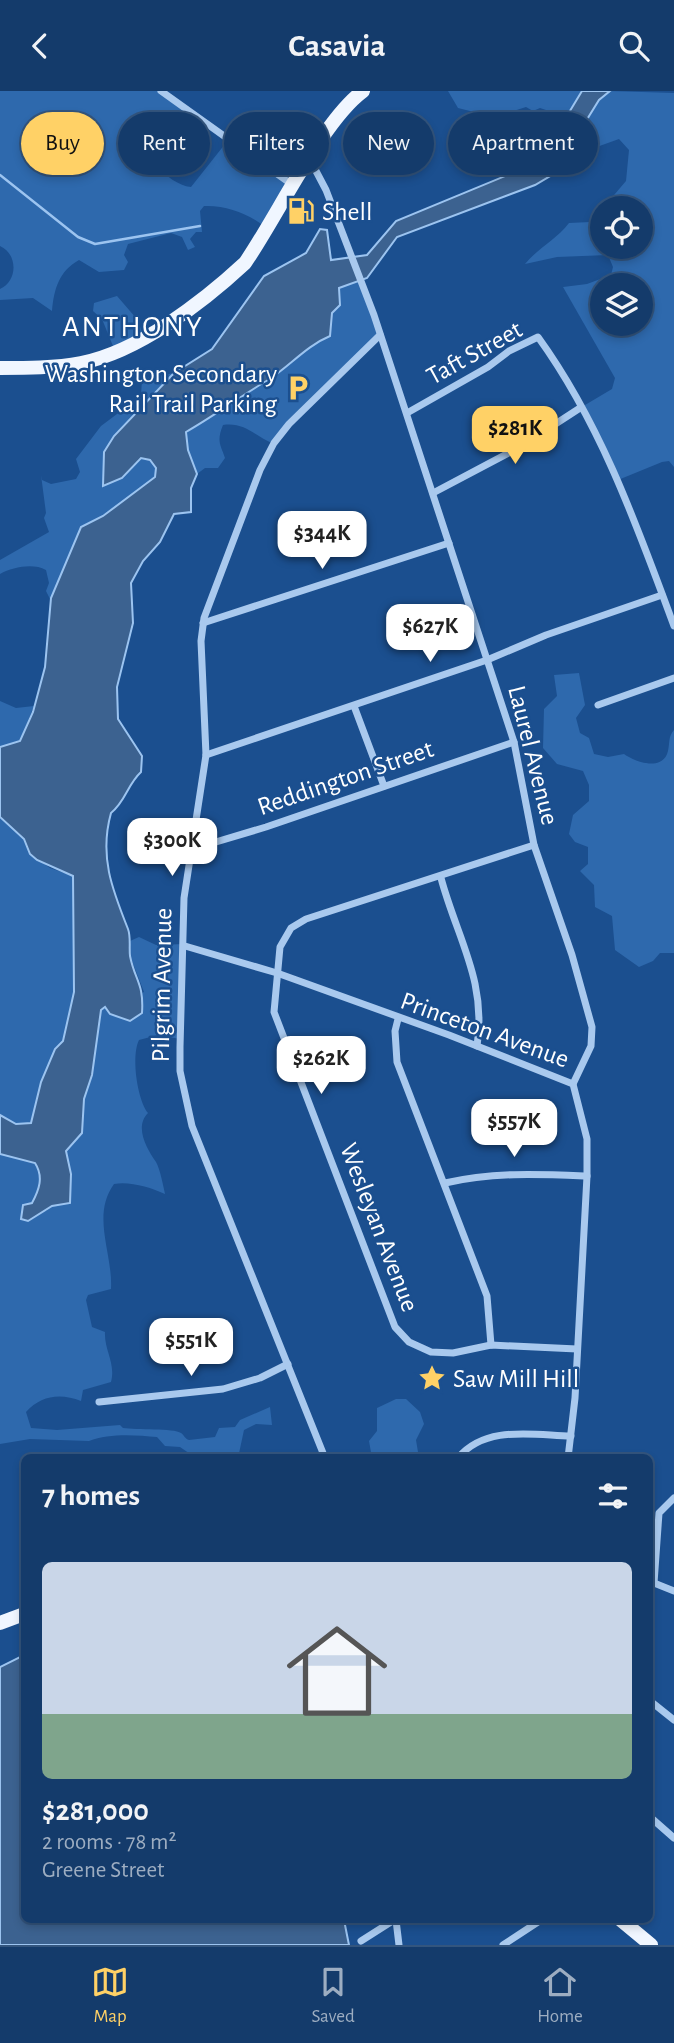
<!DOCTYPE html>
<meta charset="utf-8">
<style>
body{margin:0;font-family:"Alegreya Sans",sans-serif;background:#214673;color:#f1f3f6;height:100vh;display:flex;flex-direction:column;font-size:26px;white-space:nowrap}
*{box-sizing:border-box;margin:0}
p{font-size:23px;color:#9dadc1}
.icon{flex:none;width:38px;height:38px;fill:none;stroke:currentColor;stroke-width:2;stroke-linecap:round;stroke-linejoin:round}
.map{position:relative;flex:1;overflow:hidden}
.details{position:absolute;left:21px;top:1363px;width:632px;height:469px;display:flex;flex-direction:column;background:#143b6b;border-radius:10px;box-shadow:0 4px 10px #0003,0 0 0 2px #33557e}
.details>*{flex:none}
.hud{position:absolute;left:21px;top:21px;width:634px;height:63px;display:flex;gap:14px}
.buttons{position:absolute;left:590px;top:105px;display:grid;gap:14px}
.buttons a{display:grid;place-items:center;width:63px;height:63px;border-radius:50%;background:#143b6b;box-shadow:0 4px 10px #0003,0 0 0 2px #33557e;font-size:35px}
.price{position:absolute;translate:-50% -60px;padding:0 16px;border-radius:14px;background:#fff;color:#222;font-size:23px;line-height:46px;filter:drop-shadow(0 2px 4px #0008)}
.price::after{content:'';position:absolute;left:50%;top:42px;width:21px;height:16px;margin-left:-10px;background:inherit;clip-path:polygon(0 0,100% 0,50% 100%)}
.price.active{background:#ffd166;color:#111}
ul{padding:0;list-style:none}
li{display:grid;align-content:center;gap:14px;height:371px;padding:0 21px}
li+li{border-top:2px solid #33557e}
li span{display:grid;place-items:center;height:217px;border-radius:10px;color:#555}
li>.icon{margin-inline-start:auto}
span .icon{width:126px;height:126px;fill:#fffc;stroke-width:1}
li b{font-size:30px}
h2{display:flex;justify-content:space-between;align-items:center;height:84px;padding:0 21px;font-size:30px}
.chip{padding:0 24px;border-radius:32px;background:#143b6b;box-shadow:0 4px 10px #0003,0 0 0 2px #33557e;font-size:24px;line-height:63px}
.chip.active{background:#ffd166;color:#111}
header{display:flex;justify-content:space-between;align-items:center;height:91px;padding:0 21px;background:#143b6b;font-size:32px;font-weight:700}
.tabs{display:flex;justify-content:space-around;align-items:center;height:98px;border-top:2px solid #33557e;background:#143b6b;font-size:19px;color:#9dadc1}
.tabs a{display:grid;justify-items:center;gap:4px}
.tabs .active{color:#ffd166}
.map>svg:first-child{display:block}
</style>
<header><svg class="icon" aria-label="back" viewBox="0 0 24 24"><path d="M15 5l-7 7 7 7"/></svg>Casavia<svg class="icon" aria-label="search" viewBox="0 0 24 24"><circle cx="10" cy="10" r="6"/><path d="M15 15l6 6"/></svg></header>
<div class="map">
<svg width="674" height="1854" viewBox="0 0 674 1854">
<rect width="100%" height="100%" fill="#1b4f8f"/>
<g fill="#2e69ad" fill-rule="evenodd">
<path d="M0,0H162L194,23L157,68L156,76C166,84 178,95 191,96L229,48L292,93L267,137C249,123 227,114 204,115L200,120L202,141H196L190,148L195,156L188,159L182,146L171,142L128,153L124,164L128,171L124,179L99,181L79,169C59,180 54,198 52,220L33,207L0,209V198C18,190 18,163 0,155Z"/>
<path d="M448,0H582L560,35L549,30L546,19L540,17L533,20L526,16L494,26L458,17Z"/>
<path d="M610,0L674,2V376L669,370L662,371L618,389L580,317L612,298L615,287L563,196L587,193L611,184L613,176L608,164L557,166L525,173C538,157 556,149 569,132L590,131L602,118V156H640V117H603L626,90L629,59L619,48L566,67L599,9ZM602,194H640V233H602Z"/>
<path d="M360,190L379,241L272,352C254,344 244,331 223,334C216,351 221,354 225,367L218,377H205L197,383L188,359L186,341C214,325 241,305 268,289C290,276 306,255 330,245L332,222L340,214L339,197Z"/>
<path d="M117,205L136,227L144,244L115,260L102,228L93,220L94,212Z"/>
<path d="M174,282L114,345L122,387L141,367L150,369L156,377L155,386L103,425L81,436L51,510L46,500L49,492L46,479C33,472 13,476 0,483V469L49,441L44,427L46,422L41,384L42,389L51,393L76,388L80,381L76,368L101,335L141,305L142,288Z"/>
<path d="M579,582L585,614L576,627L580,642L589,647L594,663L608,666L624,663C635,671 663,681 668,660C670,651 668,646 674,639V862H660L653,870L639,876L615,859L612,825L595,816L594,794L580,780L588,773V756L575,751L569,743L573,724L589,710V694L583,680L557,673L543,657L544,618L557,605L554,584Z"/>
<path d="M0,610L16,617L34,615L20,650L0,656Z"/>
<path d="M0,726L24,748L30,763L50,777L73,785L74,901L63,950L55,958L41,991L31,1032L16,1033L0,1024Z"/>
<path d="M139,846L156,854L185,853L180,948L158,944L139,949C131,965 137,1008 148,1022C134,1036 147,1058 156,1071C160,1078 163,1094 165,1103C150,1096 129,1090 114,1093C91,1125 113,1162 111,1198L88,1204L86,1209L92,1236L105,1241C104,1259 116,1272 111,1291L83,1299L81,1310C61,1302 41,1304 26,1321L31,1337L57,1339L120,1334L123,1337C136,1339 174,1337 181,1342C184,1344 185,1348 189,1349L215,1346L219,1337L235,1336L240,1329L270,1316L272,1334L256,1333L244,1339L238,1367H196L180,1356L165,1355L157,1346C136,1344 109,1342 89,1350L30,1348L0,1353V1063L35,1072C44,1086 39,1099 32,1112L46,1120L52,1115L70,1112L71,1083L66,1060L82,1042L84,1008L92,984L101,919L144,901L130,865V850Z"/>
<path d="M396,1308H406L420,1321L424,1333L416,1349L419,1367H372L369,1350L377,1340V1317Z"/>
</g>
<g fill="#3c6290" stroke="#9cc4f0" stroke-width="2">
<path d="M582,0H610L599,9L570,56L562,78L535,94L397,146L367,187L339,197L340,214L332,222L330,245C306,255 290,275 268,289C241,305 214,325 186,341L188,359L197,383L191,397V421L174,423L160,451L143,470L131,492L133,532L117,596L118,628L142,665L141,681C127,694 126,710 111,722C99,765 112,798 128,838C131,846 129,856 130,865C135,890 144,892 142,922L130,930L110,923L105,916L101,919L92,984L84,1008L82,1042L66,1060L71,1083L70,1112L52,1115L28,1130L21,1128L23,1114L32,1112C39,1099 44,1086 35,1072L0,1063V1024L16,1033L31,1032L41,991L55,958L63,950L74,901L73,785L37,769L30,763L24,748L0,726V656L20,650L33,621L45,576L51,507L81,436L103,425L155,386L156,377L150,369L141,367L122,387L103,395L104,361L114,345L174,282L212,258L264,185L306,162L320,138L327,139L331,169L367,164L396,130L539,71Z"/>
<path d="M24,1564V1829H344L349,1854H0V1576Z"/>
</g>
<g fill="none" stroke-linecap="round" stroke-linejoin="round">
<path stroke="#9cc4f0" stroke-width="2.5" d="M0,84L78,146L95,153L200,135"/>
<g stroke="#a9c9ee" stroke-width="7">
<path d="M161,0L294,95"/>
<path d="M308,73L316,80L326,99L374,224L514,651L534,754L572,864L592,936L591,955L573,993"/>
<path d="M407,322L488,276L509,260L538,246C601,333 637,435 674,535"/>
<path d="M433,402L520,356L580,317"/>
<path d="M203,532L449,452"/>
<path d="M598,614L674,587"/>
<path d="M354,615L384,695"/>
<path d="M206,664L487,569L546,544L662,504"/>
<path d="M534,754L306,828L291,837L280,856L274,921L395,1236L409,1251L431,1261L453,1262L491,1254L577,1258"/>
<path d="M189,759L266,736L514,651"/>
<path d="M441,787C457,847 487,890 477,955"/>
<path d="M185,855L277,882L449,944L573,993L587,1048V1085L575,1307L568,1367"/>
<path d="M398,928L395,940L397,971L487,1205L491,1254"/>
<path d="M445,1092C493,1081 537,1083 587,1085"/>
<path d="M99,1311L223,1298L260,1287L288,1273"/>
<path d="M325,1367L192,1035L180,980V956L184,807L206,664L201,550L204,527L260,379L274,352L289,333L380,244"/>
<path d="M458,1367C485,1334 532,1344 571,1345"/>
<path d="M654,1492L659,1422L674,1407"/>
<path d="M654,1492L674,1500"/>
<path d="M649,1609L674,1629"/>
<path d="M649,1725L674,1747"/>
<path d="M396,1829L399,1854"/>
<path d="M361,1850L394,1829"/>
<path d="M503,1854L541,1829"/>
</g>
<g stroke="#f0f6ff" stroke-width="14">
<path d="M0,277C26,277 55,277 81,272C138,261 203,211 245,172C277,126 322,30 363,0"/>
<path d="M0,1532L24,1523"/>
<path d="M621,1829L651,1854"/>
</g>
</g>
<defs>
<symbol id="fuel-bare" viewBox="-9 -9 18 18"><path d="M-5.5-6h7V0h2V4h1.3V-2.5L3-4.5l.8-.8L6-3V5H2.5V1h-1V6h-7ZM-4.2-4.7v3.2H.2V-4.7Z" fill="#ffd166" stroke="#1b4f8f" stroke-width="2.5" paint-order="stroke"/></symbol>
<symbol id="parking-bare" viewBox="-9 -9 18 18"><path d="M-3.5-5.5H1a3.5 3.5 0 0 1 0 7H-1V5.5H-3.5ZM-1-3.4V-.6H.8a1.4 1.4 0 0 0 0-2.8Z" fill="#ffd166" stroke="#1b4f8f" stroke-width="2.5" paint-order="stroke"/></symbol>
<symbol id="sight-bare" viewBox="-9 -9 18 18"><path d="M0-6L1.8-2.2L6-1.7L2.9 1.2L3.7 5.4L0 3.3L-3.7 5.4L-2.9 1.2L-6-1.7L-1.8-2.2Z" fill="#ffd166" stroke="#1b4f8f" stroke-width="2.5" paint-order="stroke"/></symbol>
</defs>
<g fill-rule="evenodd">
<use href="#fuel-bare" x="282" y="101" width="38" height="38"/>
<use href="#parking-bare" x="279" y="278" width="38" height="38"/>
<use href="#sight-bare" x="413" y="1268" width="38" height="38"/>
</g>
<g text-anchor="middle" stroke-width="5" stroke-linejoin="round" paint-order="stroke">
<g font-size="26" fill="#fff" stroke="#1b4f8f" text-anchor="start">
<text x="322" y="129">Shell</text>
<text x="277" y="291" text-anchor="end">Washington Secondary<tspan x="277" dy="30">Rail Trail Parking</tspan></text>
<text x="453" y="1296">Saw Mill Hill</text>
</g>
<g font-size="26" fill="#fff" stroke="#1b4f8f">
<text transform="translate(474 261) rotate(-29)" y="9">Taft Street</text>
<text transform="translate(534 664) rotate(76)" y="9">Laurel Avenue</text>
<text transform="translate(345 686) rotate(-19)" y="9">Reddington Street</text>
<text transform="translate(161 894) rotate(-89)" y="9">Pilgrim Avenue</text>
<text transform="translate(485 938) rotate(20)" y="9">Princeton Avenue</text>
<text transform="translate(380 1136) rotate(69)" y="9">Wesleyan Avenue</text>
</g>
<g font-size="30" letter-spacing="2" fill="#fff" stroke="#1b4f8f">
<text x="133" y="245">ANTHONY</text>
</g>
</g>
</svg>
<div class="buttons">
<a><svg class="icon" aria-label="locate" viewBox="0 0 24 24"><circle cx="12" cy="12" r="6"/><path d="M12 2v4M12 18v4M2 12h4M18 12h4"/></svg></a>
<a><svg class="icon" aria-label="layers" viewBox="0 0 24 24"><path d="M12 4l9 5-9 5-9-5zM3 14l9 5 9-5"/></svg></a>
</div>
<b class="price active" style="left:515px;top:375px">$281K</b>
<b class="price" style="left:322px;top:480px">$344K</b>
<b class="price" style="left:430px;top:573px">$627K</b>
<b class="price" style="left:172px;top:787px">$300K</b>
<b class="price" style="left:321px;top:1005px">$262K</b>
<b class="price" style="left:514px;top:1068px">$557K</b>
<b class="price" style="left:191px;top:1287px">$551K</b>
<div class="hud">
<a class="chip active">Buy</a>
<a class="chip">Rent</a>
<a class="chip">Filters</a>
<a class="chip">New</a>
<a class="chip">Apartment</a>
</div>
<section class="details">
<h2>7 homes<svg class="icon" aria-label="filters" viewBox="0 0 24 24"><path d="M4 7h16M4 17h16"/><circle cx="9" cy="7" r="2"/><circle cx="15" cy="17" r="2"/></svg></h2>
<ul>
<li><span style="background:linear-gradient(#c9d6e8 70%,#7fa58c 0)"><svg class="icon" aria-label="home" viewBox="0 0 24 24"><path d="M3 11l9-7 9 7M6 9v11h12V9"/></svg></span><div><b>$281,000</b><p>2 rooms · 78 m²</p><p>Greene Street</p></div></li>
</ul>
</section>
</div>
<nav class="tabs">
<a class="active"><svg class="icon" aria-label="map" viewBox="0 0 24 24"><path d="M3 6l6-2 6 2 6-2v14l-6 2-6-2-6 2zM9 4v14M15 6v14"/></svg>Map</a>
<a><svg class="icon" aria-label="saved" viewBox="0 0 24 24"><path d="M7 4h10v16l-5-4-5 4z"/></svg>Saved</a>
<a><svg class="icon" aria-label="home" viewBox="0 0 24 24"><path d="M3 11l9-7 9 7M6 9v11h12V9"/></svg>Home</a>
</nav>
